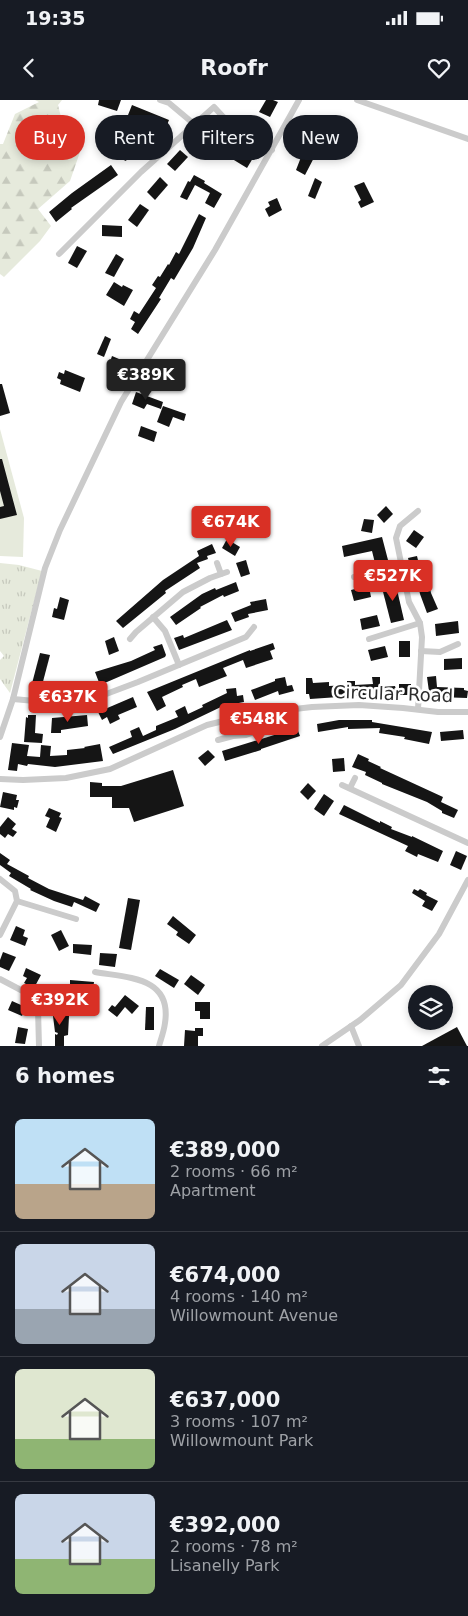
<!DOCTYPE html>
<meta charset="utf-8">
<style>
body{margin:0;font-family:"DejaVu Sans",sans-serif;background:#242831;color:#f1f3f6;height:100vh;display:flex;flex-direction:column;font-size:19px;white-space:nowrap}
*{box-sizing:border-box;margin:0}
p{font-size:16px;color:#9ea1a6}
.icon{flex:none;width:28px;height:28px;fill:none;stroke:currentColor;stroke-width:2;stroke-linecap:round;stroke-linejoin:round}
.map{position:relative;height:946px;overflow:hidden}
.sheet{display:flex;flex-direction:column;background:#171b24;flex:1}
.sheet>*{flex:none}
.banner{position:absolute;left:15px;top:15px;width:439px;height:45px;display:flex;gap:10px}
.buttons{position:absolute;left:408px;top:885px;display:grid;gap:10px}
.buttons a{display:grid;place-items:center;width:45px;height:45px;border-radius:50%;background:#171b24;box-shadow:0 2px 8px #0003;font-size:25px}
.price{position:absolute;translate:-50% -42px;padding:0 11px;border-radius:5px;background:#d93025;color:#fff;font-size:16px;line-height:32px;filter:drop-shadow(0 1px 2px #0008)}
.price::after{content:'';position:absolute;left:50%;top:30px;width:15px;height:11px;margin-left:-8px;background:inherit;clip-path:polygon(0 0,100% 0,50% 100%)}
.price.current{background:#222;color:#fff}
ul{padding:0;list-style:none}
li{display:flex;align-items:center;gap:15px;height:125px;padding:0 15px}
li+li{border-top:1px solid #363941}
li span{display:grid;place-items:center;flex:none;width:140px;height:100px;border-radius:8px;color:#555}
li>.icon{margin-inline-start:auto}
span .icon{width:60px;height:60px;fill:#fffc;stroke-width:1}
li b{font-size:21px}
h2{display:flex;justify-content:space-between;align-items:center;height:60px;padding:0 15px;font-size:21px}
.pill{padding:0 18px;border-radius:22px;background:#171b24;box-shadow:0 2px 8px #0003;font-size:18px;line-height:45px}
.pill.current{background:#d93025;color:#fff}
.status{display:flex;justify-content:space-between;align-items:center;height:35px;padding:0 25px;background:#171b24;direction:ltr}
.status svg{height:14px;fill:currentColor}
header{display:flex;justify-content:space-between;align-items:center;height:65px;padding:0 15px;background:#171b24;font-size:22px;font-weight:700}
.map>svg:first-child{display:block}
</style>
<div class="status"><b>19:35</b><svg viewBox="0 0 49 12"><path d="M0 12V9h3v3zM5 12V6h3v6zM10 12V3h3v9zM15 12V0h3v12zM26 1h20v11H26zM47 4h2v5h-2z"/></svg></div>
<header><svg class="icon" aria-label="back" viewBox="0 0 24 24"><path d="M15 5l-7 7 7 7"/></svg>Roofr<svg class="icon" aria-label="heart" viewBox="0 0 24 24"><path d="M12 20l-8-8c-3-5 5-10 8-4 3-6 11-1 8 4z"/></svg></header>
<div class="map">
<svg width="468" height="946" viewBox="0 0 468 946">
<defs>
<pattern id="forest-firs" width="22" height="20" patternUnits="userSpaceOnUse" patternTransform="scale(1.25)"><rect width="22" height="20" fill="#e6eadc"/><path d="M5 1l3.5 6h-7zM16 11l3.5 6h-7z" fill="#c6c9bd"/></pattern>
<pattern id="park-tufts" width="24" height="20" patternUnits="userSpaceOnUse" patternTransform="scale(1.25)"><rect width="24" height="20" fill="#e6eadc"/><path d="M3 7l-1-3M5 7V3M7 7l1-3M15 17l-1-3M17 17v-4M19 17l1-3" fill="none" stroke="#c6c9bd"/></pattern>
</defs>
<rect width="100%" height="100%" fill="#fff"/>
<path fill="#e6eadc" d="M0,329L24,418L23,457L0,456Z"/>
<path fill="url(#forest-firs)" d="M35,0H62L58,5L68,45L80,52L70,81L38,109L51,126L40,141L4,177L0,174V44H3L15,14L39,2Z"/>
<path fill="url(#park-tufts)" d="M0,463L19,465L42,471L10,593L0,579V560L4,556L0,551Z"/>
<g fill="#151515">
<path d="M99,0H121L117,11L98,5Z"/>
<path d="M266,0H273L278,2L270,17L259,12Z"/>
<path d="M132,5L169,20L164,32L155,29L157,26L128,15Z"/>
<path d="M128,36L139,40L132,58L128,57L126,61L119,58Z"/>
<path d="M200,38L220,42L218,52L198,49Z"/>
<path d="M312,47L318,50L305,75L296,70L303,52L305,54L307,50L310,52Z"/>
<path d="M234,48L253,58L247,68L229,57Z"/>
<path d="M180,50L188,57L175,71L167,64Z"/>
<path d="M111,65L118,75L71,108L72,109L56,122L49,112L72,93Z"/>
<path d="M194,75L205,81L204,83L222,94L214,108L205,103L210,93L195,85L187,100L180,97L188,81L190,82Z"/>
<path d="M160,77L168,85L155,100L147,92Z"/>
<path d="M315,78L322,82L315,99L308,96Z"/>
<path d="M364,82L374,102L361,108L358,102L361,100L354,86Z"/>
<path d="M277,98L282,110L269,117L265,109L270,106L268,102Z"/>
<path d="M140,104L149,110L137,127L128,120Z"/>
<path d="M199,114L206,118L193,148L174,180L171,178L159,198L161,199L138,234L131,229L135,222L130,219L134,211L139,214L156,188L152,185L158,176L160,177L168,164L169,165L176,152L179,154Z"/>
<path d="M102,125L122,126V137L102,136Z"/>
<path d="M77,146L87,151L77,168L68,163Z"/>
<path d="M116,154L124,159L114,177L105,173Z"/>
<path d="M114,182L122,187L123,185L133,190L124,206L106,195Z"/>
<path d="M105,236L111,239L104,257L97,254Z"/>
<path d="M112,256L119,259L118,263L123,265L118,279L111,277L114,270L108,268Z"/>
<path d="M65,270L85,278L80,292L60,284L61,280L57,278L59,272L64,274Z"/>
<path d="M0,284H2L10,313L0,316Z"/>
<path d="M136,292L163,302L161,309L147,304L144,309L132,304Z"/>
<path d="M163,306L186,314L184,321L173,317L169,327L157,322Z"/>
<path d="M141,326L157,332L154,342L138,336Z"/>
<path d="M0,359H2L17,415L0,419V407L4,406L0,391Z"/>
<path d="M386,406L393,414L384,423L377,415Z"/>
<path d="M364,419L374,420L372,433L361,431Z"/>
<path d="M414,430L424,437L416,448L406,441Z"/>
<path d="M382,437L388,460L375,463L372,451L344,457L342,446Z"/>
<path d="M227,439L240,447L235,456L222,448Z"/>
<path d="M212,444L216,453L207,456L208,459L197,463L200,468L165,491L166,493L123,528L116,521L163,480L199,456L197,451Z"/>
<path d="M417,456L421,473L426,471L431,493L438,509L427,513L420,494L414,469L411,470L408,458Z"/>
<path d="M246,460L250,474L241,477L236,463Z"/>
<path d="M395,481L404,520L391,523L381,484Z"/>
<path d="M236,482L239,491L224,497L223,495L200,507L201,508L176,525L170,517L202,494L215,488L216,490Z"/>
<path d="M366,486H369L371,497L354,501L351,490Z"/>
<path d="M60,497L69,500L64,520L52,517L54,508L57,509Z"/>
<path d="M266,499L268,510L248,514L249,517L235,522L231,513L251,505L250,502Z"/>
<path d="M377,515L380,526L362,530L360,519Z"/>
<path d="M227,520L232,530L179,550L174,538L183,535L184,538Z"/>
<path d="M458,521L459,533L436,536L435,524Z"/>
<path d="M114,537L119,551L109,555L105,541Z"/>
<rect x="399" y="541" width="11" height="16"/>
<path d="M273,543L275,549L270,551L273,559L246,568L243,560L223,568L227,576L199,587L196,579L182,585L183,587L162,597L166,606L157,611L147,592L250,550V551Z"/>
<path d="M162,544L166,555L165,557L100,585L95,572L131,561L155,550L153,547Z"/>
<path d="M385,546L388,557L371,561L368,550Z"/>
<path d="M40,553L50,555L40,593L30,591Z"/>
<path d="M462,558V569L444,570V559Z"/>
<path d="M436,576L437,587L464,588V590L468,591L467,598L438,597L430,599L427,577Z"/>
<path d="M285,577L287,586L292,585L294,591L279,595L278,591L255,600L251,590L275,581V579Z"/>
<path d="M372,577H380V587L395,586L397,593L310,599L309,594H306V578H312L313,583L329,582V586L347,585V581H355V585L373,584Z"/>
<path d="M399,584H411V588H414V595H399Z"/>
<path d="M236,588L237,596L243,595L244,602L223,606L175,629L113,654L109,647L132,637L130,631L139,627L143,636L156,630V626L178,617L175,611L185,606L188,614L203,607L202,605L227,593L226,589Z"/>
<path d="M133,597L137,607L118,615L120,619L110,624L107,617L102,620L98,612Z"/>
<path d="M28,615H36L35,633L43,634L42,643L24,642L26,617L28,618Z"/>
<path d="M87,615L88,626L61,630V633H51L52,618Z"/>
<path d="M339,620H372V622L432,632L429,644L404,639L405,637L379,633L380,628L348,629V627L318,632L317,624Z"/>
<path d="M297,628L300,636L261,649V650L225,661L222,651Z"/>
<path d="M463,630L464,639L441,641L440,632Z"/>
<path d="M12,643L29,645L27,656L40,657L41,645L51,646L50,656L67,655V650L85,648L84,647L100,644L103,661L55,667L28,664L27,666L18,664L17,671L8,670Z"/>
<path d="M208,650L215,657L205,666L198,658Z"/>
<path d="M358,654L369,659L368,661L381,667L380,668L443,697L441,702L458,710L454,718L442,713V711L427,702L382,684V683L365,675L366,672L352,667Z"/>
<path d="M344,658L345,671L333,672L332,659Z"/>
<path d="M173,670L184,706L134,722L129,708H112V697H90V682L102,683V686H121Z"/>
<path d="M308,683L316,691L308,700L300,692Z"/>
<path d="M3,692L17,695L16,700H19L17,708L14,707V710L0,707Z"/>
<path d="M324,694L334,701L324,716L314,709Z"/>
<path d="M344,705L380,723V721L392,727L391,729L412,737V736L443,751L438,762L418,754L417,757L405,751L408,746L339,714Z"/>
<path d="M49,708L61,713L59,717L62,718L56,732L46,727L50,718L45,716Z"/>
<path d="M8,717L16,724L12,729L17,732L13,737L8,734L5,738L0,734V727Z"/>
<path d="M456,751L467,756L461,770L450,765Z"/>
<path d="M0,753L10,760L7,764L29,776L28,778L49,789L83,800L85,796L100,804L96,812L74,802L72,807L54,801L30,790L31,789L9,776L11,773L0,765Z"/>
<path d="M414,789L418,791L420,789L427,793L426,795L438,801L432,811L422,806L425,801L412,793Z"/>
<path d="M128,798L140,800L131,850L119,848Z"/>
<path d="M173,816L196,835L189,844L176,835L178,832L167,824Z"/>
<path d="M16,826L25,830L23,836L28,838L25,846L10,840Z"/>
<path d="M61,830L69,846L59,851L51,835Z"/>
<path d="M73,844L92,845L91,855L73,853Z"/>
<path d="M3,852L16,857L9,871L0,867V860Z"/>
<path d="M100,853L117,854L115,867L99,865Z"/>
<path d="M26,868L41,875L34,888L24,883L27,878L23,876Z"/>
<path d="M160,869L179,880L174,888L155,876Z"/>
<path d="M191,875L205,885L198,895L184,884Z"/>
<path d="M70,880L94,882L93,890H91L90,893L79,892L80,889L70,888Z"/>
<path d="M125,895L139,906L132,914L125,907L117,917L108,910L112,905L115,907Z"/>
<path d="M12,901L21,905L22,902L28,905L22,916L8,910Z"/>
<path d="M195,902H210V919H200V911H195Z"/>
<path d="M146,907H154V930H145Z"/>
<path d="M50,910H63V916H69L68,935L64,936V946H55V934L57,935L58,933L55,932L53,916H50Z"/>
<path d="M18,927L28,929L25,944L15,943Z"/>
<path d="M457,927L467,946H422Z"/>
<path d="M195,928H203V936H198V946H184L185,930L195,931Z"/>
</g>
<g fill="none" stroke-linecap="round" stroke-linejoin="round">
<g stroke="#cbcbcb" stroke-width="6">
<path d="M160,0L169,3L194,24"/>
<path d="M357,0L468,39"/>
<path d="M59,154L141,72L214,7C230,26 249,39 272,50"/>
<path d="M217,463L221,474"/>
<path d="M360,467L362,475"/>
<path d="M354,477L401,465"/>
<path d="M153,517L165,531L179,565"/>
<path d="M130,539L136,532L183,492L210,478L227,472"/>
<path d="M369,539L420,523"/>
<path d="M421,551L440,552L458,544"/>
<path d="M13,599L68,604L93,599L138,582L246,537L254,527"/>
<path d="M418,609L422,537L420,523L409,502L396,438L400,426L418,411"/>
<path d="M252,614L257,631"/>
<path d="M0,637L13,599L45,468L60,430L121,302L215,150L299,0"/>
<path d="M218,640L233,636L246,635L268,627L273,623L287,621"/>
<path d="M0,679L23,680L66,678L110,669L207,625L252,614L312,607L359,605L403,608L438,612H468"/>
<path d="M342,685L468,743"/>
<path d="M350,688L355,678"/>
<path d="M0,779L15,791L17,801"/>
<path d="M17,801L76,819"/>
<path d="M0,835L17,801"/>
<path d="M95,872C129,878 172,877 165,923C164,931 161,939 159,946"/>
<path d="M0,879L36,898L38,909L39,946"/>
<path d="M351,926L359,946"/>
<path d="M322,946L360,920L401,885L439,834L468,780"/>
</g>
</g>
<g text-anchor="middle" stroke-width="5" stroke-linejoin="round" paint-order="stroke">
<g font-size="18" fill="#2e2e2e" stroke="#fff">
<text transform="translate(393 594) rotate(2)" y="6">Circular Road</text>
</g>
</g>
</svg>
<div class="buttons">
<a><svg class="icon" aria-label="layers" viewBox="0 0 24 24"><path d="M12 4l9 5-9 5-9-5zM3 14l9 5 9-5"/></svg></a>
</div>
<b class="price current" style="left:146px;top:301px">€389K</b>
<b class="price" style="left:231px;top:448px">€674K</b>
<b class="price" style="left:393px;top:502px">€527K</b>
<b class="price" style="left:68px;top:623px">€637K</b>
<b class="price" style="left:259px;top:645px">€548K</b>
<b class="price" style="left:60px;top:926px">€392K</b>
<div class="banner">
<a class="pill current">Buy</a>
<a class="pill">Rent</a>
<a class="pill">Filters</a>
<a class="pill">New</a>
</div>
</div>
<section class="sheet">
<h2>6 homes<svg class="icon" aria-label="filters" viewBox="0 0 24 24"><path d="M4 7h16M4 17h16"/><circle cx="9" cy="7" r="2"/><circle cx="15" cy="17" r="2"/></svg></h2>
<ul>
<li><span style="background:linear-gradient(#bfe0f5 65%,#b9a48a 0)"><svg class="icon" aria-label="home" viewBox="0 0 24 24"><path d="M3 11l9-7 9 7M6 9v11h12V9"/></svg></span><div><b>€389,000</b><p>2 rooms · 66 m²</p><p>Apartment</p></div></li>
<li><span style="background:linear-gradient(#c9d6e8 65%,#9aa5b1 0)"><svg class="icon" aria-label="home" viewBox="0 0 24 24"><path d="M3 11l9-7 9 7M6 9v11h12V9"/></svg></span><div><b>€674,000</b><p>4 rooms · 140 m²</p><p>Willowmount Avenue</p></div></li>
<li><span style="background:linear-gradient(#dfe7d0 70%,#8fb573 0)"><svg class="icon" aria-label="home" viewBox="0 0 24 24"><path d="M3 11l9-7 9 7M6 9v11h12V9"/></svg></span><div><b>€637,000</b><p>3 rooms · 107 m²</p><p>Willowmount Park</p></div></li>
<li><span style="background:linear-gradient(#c9d6e8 65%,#8fb573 0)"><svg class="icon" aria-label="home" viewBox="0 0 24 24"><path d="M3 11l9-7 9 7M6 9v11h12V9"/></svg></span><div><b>€392,000</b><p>2 rooms · 78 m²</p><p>Lisanelly Park</p></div></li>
</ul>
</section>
